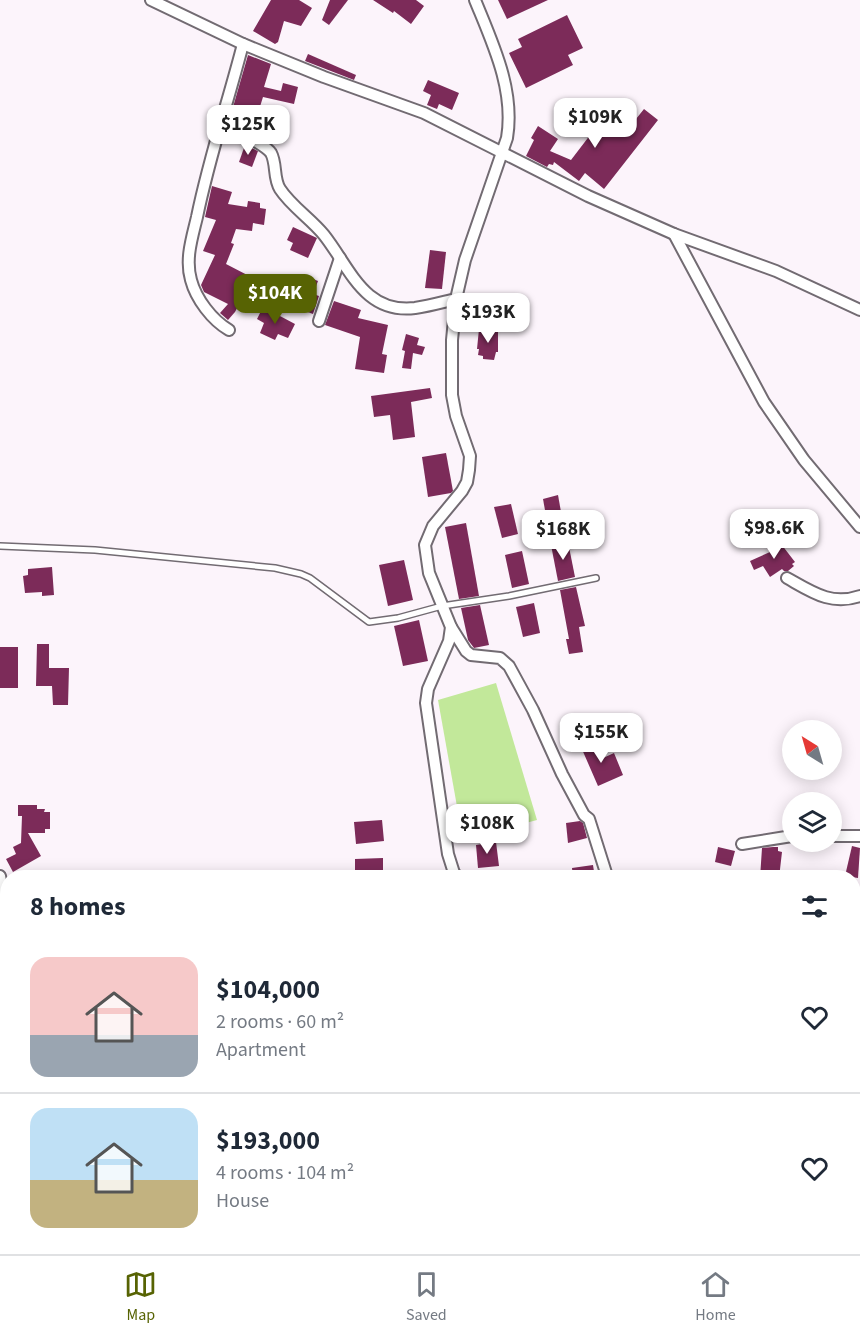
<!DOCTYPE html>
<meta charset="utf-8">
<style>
body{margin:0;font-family:"Source Sans 3",sans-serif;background:#f2f2f3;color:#1f2937;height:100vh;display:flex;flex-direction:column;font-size:22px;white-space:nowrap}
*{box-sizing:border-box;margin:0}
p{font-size:20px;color:#747a83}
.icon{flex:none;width:33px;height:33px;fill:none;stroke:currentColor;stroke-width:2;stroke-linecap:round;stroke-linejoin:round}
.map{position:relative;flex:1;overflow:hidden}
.panel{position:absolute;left:0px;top:870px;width:861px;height:384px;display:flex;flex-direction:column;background:#fff;border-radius:24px 24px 0 0;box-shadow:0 3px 15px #0003}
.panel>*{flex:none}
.needle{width:39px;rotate:323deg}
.tools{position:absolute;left:782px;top:720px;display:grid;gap:12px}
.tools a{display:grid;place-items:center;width:60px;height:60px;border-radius:50%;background:#fff;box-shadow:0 3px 15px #0003;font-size:30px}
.price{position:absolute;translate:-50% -51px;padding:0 14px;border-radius:12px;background:#fff;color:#222;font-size:20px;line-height:39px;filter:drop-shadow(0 2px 3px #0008)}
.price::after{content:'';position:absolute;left:50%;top:36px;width:18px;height:14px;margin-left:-9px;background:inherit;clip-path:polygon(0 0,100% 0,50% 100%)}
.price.active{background:#576303;color:#fff}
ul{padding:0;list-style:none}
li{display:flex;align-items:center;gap:18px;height:150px;padding:0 30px}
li+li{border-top:2px solid #e0e1e3}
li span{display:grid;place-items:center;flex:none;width:168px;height:120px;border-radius:18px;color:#555}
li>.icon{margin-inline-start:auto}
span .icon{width:72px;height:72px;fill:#fffc;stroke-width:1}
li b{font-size:26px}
h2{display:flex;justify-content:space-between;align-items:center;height:72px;padding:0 30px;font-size:26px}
.tab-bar{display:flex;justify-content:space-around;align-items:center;height:84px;border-top:2px solid #e0e1e3;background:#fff;font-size:16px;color:#747a83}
.tab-bar a{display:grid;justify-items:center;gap:3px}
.tab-bar .active{color:#576303}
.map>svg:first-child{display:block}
</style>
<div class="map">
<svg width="860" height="1254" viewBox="0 0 860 1254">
<rect width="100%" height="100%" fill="#fcf4fb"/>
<path fill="#c2e89a" d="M496,683L537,820L463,840L438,700Z"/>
<g fill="#7c2b59">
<path d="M271,0H299L312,8L301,26L284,21L278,42L275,44L253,31Z"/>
<path d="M330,0H348L329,25L322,20Z"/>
<path d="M373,0H416L424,6L411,24L394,11L393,13Z"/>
<path d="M498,0H548L507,19Z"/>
<path d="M567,15L583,48L568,55L573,65L526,88L509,53L522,47L518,39Z"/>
<path d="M308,54L356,75L354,80L305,61Z"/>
<path d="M248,55L271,64L264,87L281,91L283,83L298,87L294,104L263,97L258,113L254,111L252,120L231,114Z"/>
<path d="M428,80L459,93L452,110L439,104L437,109L427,105L431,95L423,91Z"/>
<path d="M644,109L658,120L604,189L585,173L579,181L554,162L553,165L549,164L547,167L526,156L534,140L531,138L538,126L558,139L550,151L571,160L597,126L595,124L601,116L624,134Z"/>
<path d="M245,145L258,151L252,167L239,162Z"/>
<path d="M212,186L232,192L228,204L247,207L248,201L260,203V208L266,209L264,225L253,223L252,231L236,229L231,243L234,244L226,264L253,278L235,312L228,320L220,313L228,304L204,292L201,285L215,255L203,251L216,220L205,217Z"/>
<path d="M293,227L317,238L308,258L290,250L293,243L287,240Z"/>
<path d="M430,250L446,252L442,289L425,288Z"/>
<path d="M303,275L318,281L313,294L319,296L313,314L281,302L286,290L295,294Z"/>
<path d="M334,301L361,310L358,318L388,325L382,354L387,355L384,373L355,369L360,337L325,325Z"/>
<path d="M263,307L295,324L288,338L278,334L275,340L260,333L264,323L257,319Z"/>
<path d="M479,329L498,330V352H496L494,360L483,359V356L478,355L479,349H477Z"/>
<path d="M406,334L419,338L417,345L425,347L422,355L413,353L411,369L402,368L405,351L402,350Z"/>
<path d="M430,388L432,398L411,402L415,437L393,440L390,415L374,417L371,396Z"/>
<path d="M446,453L453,491L451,493L428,497L422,457Z"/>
<path d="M558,495L563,523L548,527L543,499Z"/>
<path d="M511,504L518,534L502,538L494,507Z"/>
<path d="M466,523L479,596L459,599L445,527Z"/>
<path d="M778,540L795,562L792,564L794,566L788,571H784L782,569L770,577L763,566L754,570L750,561L770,552L767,548Z"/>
<path d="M568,542L575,577L558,581L551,545Z"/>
<path d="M522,551L529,584L512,588L505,555Z"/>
<path d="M404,560L413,600L388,606L379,565Z"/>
<path d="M52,567L54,595L42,596V592L25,593L23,576L28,575V569Z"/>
<path d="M576,587L585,626L579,627L583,652L569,654L566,639H569L560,590Z"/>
<path d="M534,603L540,633L523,637L516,607Z"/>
<path d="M480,605L489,645L474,648L468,640L461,608Z"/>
<path d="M419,620L428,661L403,666L394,626Z"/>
<path d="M37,644H49V668H69L68,705H53L52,686H36Z"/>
<rect x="0" y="647" width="18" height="41"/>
<path d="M596,740L603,758L614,753L623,775L598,786L581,747Z"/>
<path d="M18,805H37V809H45L44,812H50V829H45V833H28L41,856L13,872L6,859L16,854L13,847L21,843L22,816H18Z"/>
<path d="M382,820L384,841L356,844L354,822Z"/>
<path d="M580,821L583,823L587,838L568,843L566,823Z"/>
<path d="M496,842L499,866L478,868L476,845Z"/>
<path d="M852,846L860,848L858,878L845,876Z"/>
<path d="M718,847L735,851L731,866L715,862Z"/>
<path d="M773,847H778V851L782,852L779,878H760L762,848Z"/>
<path d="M383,858V875L355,878V859Z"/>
<path d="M593,865L595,878H573L572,868Z"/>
</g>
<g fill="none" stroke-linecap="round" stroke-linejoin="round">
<defs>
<path id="lane" d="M0,546L95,550L275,568L301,574L310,578L369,622L398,618L442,606L509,596L596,578"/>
<g id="street">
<path d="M151,0L243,44L324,77L424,113L588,196L674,234L776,271L860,310"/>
<path d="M221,122C232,129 265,144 271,153C277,164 273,178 280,189C291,206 311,219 324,235C350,268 364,314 415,308C429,306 443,302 456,299"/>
<path d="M674,234L764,402L804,460L860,527"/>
<path d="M319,321L340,258"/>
<path d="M229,330C212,320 196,299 191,280C185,259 192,238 197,217C209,158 228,102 243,44"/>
<path d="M787,578C812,592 831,606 860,596"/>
<path d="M451,627L466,651L471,655L500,658L509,666L533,710L562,774L584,815L589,819L607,876"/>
<path d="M831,836H860"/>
<path d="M742,844L792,836"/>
<path d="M0,876L8,919"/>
<path d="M459,878L454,873L448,854L426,703L428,689L449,641L451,627L429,573L425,545L433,526L462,491L467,482L469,470L470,456L456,416L452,395V340L456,299L465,260L507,138C515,90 493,44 475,0"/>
<path d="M854,969L860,961"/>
<path d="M854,1016L860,1025"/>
<path d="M854,1059L860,1042"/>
<path d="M854,1080L860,1076"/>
<path d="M0,1137L8,1131"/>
<path d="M307,1246L342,1254"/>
<path d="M740,1246L746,1254"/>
<path d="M459,1254L460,1246"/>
<path d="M553,1254L564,1246"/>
</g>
</defs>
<use href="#lane" stroke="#726b72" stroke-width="8"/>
<use href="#street" stroke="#726b72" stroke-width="14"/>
<use href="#lane" stroke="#fff" stroke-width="5"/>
<use href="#street" stroke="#fff" stroke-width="10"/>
</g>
</svg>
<div class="tools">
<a><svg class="needle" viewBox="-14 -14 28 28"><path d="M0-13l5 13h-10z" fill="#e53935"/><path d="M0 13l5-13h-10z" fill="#747a83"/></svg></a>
<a><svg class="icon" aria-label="layers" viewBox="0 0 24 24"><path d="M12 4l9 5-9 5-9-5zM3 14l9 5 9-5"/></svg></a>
</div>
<b class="price" style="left:595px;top:149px">$109K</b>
<b class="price" style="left:248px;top:156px">$125K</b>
<b class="price active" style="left:275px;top:325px">$104K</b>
<b class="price" style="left:488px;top:344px">$193K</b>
<b class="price" style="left:774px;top:560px">$98.6K</b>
<b class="price" style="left:563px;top:561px">$168K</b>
<b class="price" style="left:601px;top:764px">$155K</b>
<b class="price" style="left:487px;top:855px">$108K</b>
<section class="panel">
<h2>8 homes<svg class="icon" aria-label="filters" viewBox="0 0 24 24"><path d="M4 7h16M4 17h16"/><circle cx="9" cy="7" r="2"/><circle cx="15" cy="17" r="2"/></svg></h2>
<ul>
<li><span style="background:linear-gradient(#f6c9c9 65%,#9aa5b1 0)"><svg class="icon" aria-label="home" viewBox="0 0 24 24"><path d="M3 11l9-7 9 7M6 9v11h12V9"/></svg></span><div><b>$104,000</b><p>2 rooms · 60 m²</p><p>Apartment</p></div><svg class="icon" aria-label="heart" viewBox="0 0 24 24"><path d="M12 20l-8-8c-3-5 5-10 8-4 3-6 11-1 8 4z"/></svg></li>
<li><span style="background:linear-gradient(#bfe0f5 60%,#c2b280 0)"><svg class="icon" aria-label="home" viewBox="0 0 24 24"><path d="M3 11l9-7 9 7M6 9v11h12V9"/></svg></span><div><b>$193,000</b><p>4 rooms · 104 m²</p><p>House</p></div><svg class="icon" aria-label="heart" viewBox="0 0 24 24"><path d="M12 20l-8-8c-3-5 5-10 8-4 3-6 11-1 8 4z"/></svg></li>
</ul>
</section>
</div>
<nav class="tab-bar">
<a class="active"><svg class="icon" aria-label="map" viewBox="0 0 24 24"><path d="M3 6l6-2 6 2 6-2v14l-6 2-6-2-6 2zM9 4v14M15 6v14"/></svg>Map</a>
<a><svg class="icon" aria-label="saved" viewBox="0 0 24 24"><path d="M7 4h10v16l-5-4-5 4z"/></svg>Saved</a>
<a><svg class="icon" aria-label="home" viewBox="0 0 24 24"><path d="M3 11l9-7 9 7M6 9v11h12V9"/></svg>Home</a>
</nav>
